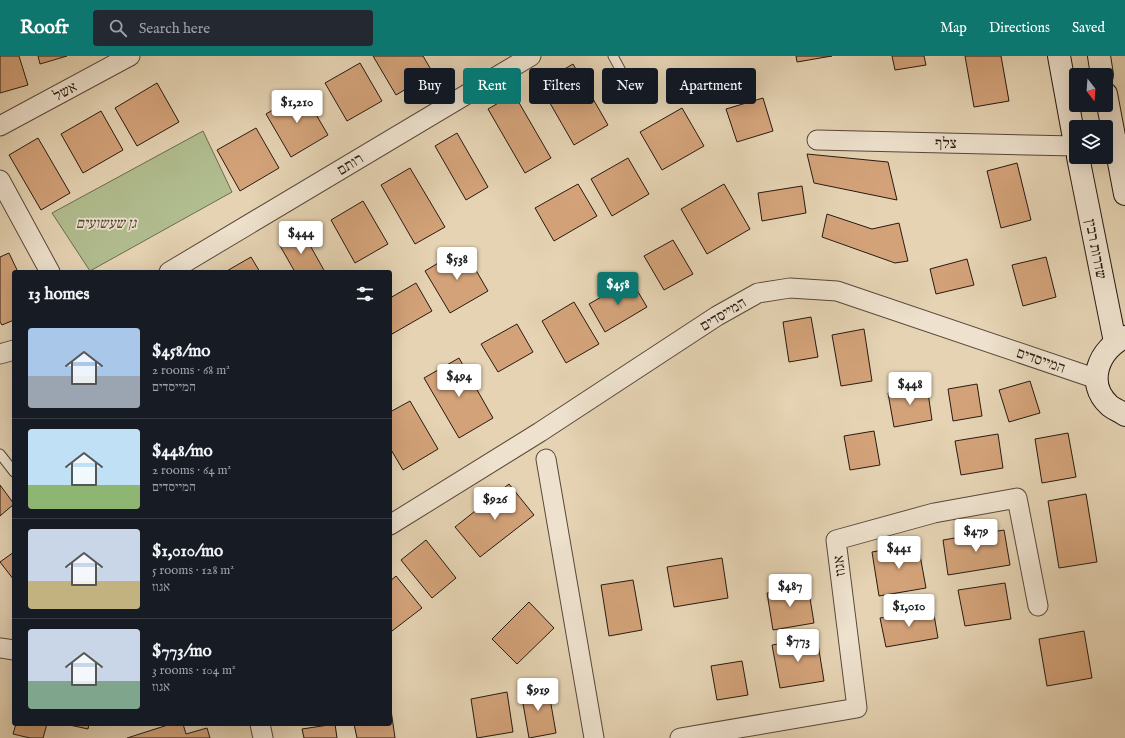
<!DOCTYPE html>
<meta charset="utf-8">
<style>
body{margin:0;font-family:"IM FELL English","Frank Ruhl Libre",serif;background:#242831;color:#f1f3f6;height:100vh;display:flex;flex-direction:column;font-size:15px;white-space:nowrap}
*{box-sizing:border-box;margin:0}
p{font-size:13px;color:#9ea1a6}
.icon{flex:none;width:22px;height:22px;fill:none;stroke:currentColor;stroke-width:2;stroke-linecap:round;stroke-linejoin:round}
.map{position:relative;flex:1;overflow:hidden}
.side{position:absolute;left:12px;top:214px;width:380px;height:456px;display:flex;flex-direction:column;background:#171b24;border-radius:4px;box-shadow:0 4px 16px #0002}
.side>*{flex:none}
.hud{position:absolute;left:404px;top:12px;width:380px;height:36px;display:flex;gap:8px}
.needle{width:26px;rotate:163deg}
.tools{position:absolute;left:1069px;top:12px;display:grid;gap:8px}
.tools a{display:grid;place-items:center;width:44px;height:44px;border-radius:4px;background:#171b24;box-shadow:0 4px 16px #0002;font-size:20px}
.price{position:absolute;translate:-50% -34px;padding:0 9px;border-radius:4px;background:#fff;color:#222;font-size:13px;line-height:26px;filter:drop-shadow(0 1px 2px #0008)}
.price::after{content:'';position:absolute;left:50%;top:24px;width:12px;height:9px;margin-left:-6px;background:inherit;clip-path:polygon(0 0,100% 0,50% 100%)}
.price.current{background:#0f766e;color:#fff}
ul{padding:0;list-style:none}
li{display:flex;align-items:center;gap:12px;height:100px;padding:0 16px}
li+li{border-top:1px solid #363941}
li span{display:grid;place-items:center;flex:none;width:112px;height:80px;border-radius:4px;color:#555}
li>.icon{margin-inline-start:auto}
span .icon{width:48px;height:48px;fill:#fffc;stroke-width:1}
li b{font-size:17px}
h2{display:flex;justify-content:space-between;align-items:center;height:48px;padding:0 16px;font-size:17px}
.chip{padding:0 14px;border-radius:4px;background:#171b24;box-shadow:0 4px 16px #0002;font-size:14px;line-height:36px}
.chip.current{background:#0f766e;color:#fff}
header{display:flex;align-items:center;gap:24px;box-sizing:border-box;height:56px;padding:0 20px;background:#0f766e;color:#fff}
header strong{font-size:19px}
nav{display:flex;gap:22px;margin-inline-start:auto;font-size:14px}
.search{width:280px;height:36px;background:#242831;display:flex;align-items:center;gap:10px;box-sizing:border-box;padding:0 14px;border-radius:4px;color:#9ea1a6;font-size:15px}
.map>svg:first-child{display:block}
</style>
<header>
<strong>Roofr</strong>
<div class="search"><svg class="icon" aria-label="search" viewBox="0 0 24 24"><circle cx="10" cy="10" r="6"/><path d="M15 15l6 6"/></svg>Search here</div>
<nav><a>Map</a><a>Directions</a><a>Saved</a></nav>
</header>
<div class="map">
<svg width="1125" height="682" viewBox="0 0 1125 682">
<rect width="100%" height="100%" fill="#e5d3b3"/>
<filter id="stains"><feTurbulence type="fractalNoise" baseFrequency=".005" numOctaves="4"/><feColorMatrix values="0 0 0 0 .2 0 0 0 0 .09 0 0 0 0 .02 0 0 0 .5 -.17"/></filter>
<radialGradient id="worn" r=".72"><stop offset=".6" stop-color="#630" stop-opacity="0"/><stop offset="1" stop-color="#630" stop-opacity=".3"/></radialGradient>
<path fill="#b1bd8f" stroke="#6d6c50" d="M203,75L232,136L90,215L52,157Z"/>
<g fill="#d3a279" stroke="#291a11">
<path d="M0,0H19L28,29L0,37Z"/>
<path d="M38,0H67L40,8Z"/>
<path d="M373,0H423L433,17L396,39Z"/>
<path d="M796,0H832L797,6Z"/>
<path d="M892,0H924L926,9L895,14Z"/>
<path d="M965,0H1001L1009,45L974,51Z"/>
<path d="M360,7L382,45L347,65L325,27Z"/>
<path d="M573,8L608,69L574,89L539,28Z"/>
<path d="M157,27L179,66L137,90L115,52Z"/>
<path d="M303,36L328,79L291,101L266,58Z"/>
<path d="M514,38L551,102L525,117L488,53Z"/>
<path d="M763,42L773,75L737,86L726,53Z"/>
<path d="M682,52L704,90L662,114L640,76Z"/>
<path d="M101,55L123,94L83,117L61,78Z"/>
<path d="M256,72L279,112L240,135L217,94Z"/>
<path d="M457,77L488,131L466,144L435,90Z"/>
<path d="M38,82L70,137L41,154L9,99Z"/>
<path d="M807,98L888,106L897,144L814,127Z"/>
<path d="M628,102L649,138L612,160L591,123Z"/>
<path d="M1017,107L1031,164L1001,172L987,115Z"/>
<path d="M410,112L445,171L415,188L381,129Z"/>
<path d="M578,128L597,160L554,185L535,152Z"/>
<path d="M724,128L750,173L707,198L681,153Z"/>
<path d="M802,130L806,157L762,165L758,137Z"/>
<path d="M363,145L388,188L355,207L331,164Z"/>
<path d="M827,158L872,173L899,167L908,205L895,207L822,181Z"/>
<path d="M302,175L325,216H295L279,188Z"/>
<path d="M673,184L693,218L664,234L644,200Z"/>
<path d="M463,192L488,235L450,257L425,215Z"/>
<path d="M9,197L18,216H14V264L2,269L0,266V201Z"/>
<path d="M251,201L260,216H225Z"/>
<path d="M1046,201L1056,241L1023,250L1012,209Z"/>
<path d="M967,203L974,229L936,238L930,213Z"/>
<path d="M631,224L647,251L605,276L589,248Z"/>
<path d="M416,227L432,255L392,278L390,274V242Z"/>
<path d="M574,246L599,288L566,307L542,265Z"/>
<path d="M811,261L818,301L789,306L783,266Z"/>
<path d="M517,268L533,296L498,316L481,288Z"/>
<path d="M864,273L872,325L841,330L832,279Z"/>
<path d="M459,302L493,362L459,382L424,322Z"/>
<path d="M1030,325L1040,357L1009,366L999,334Z"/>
<path d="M977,328L982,360L953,365L948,333Z"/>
<path d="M927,330L932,364L894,371L888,337Z"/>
<path d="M410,345L438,393L403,414L390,392V356Z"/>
<path d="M874,375L880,409L850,414L844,380Z"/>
<path d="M1068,377L1076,421L1042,427L1035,383Z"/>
<path d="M998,378L1003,412L961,419L955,385Z"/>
<path d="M509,428L534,459L480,501L455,471Z"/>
<path d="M0,429L14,448L0,460Z"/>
<path d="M1086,438L1097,506L1059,512L1048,445Z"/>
<path d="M1004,474L1010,509L948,519L943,484Z"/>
<path d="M426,484L456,522L432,542L401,504Z"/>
<path d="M918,488L926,532L879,540L872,496Z"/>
<path d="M14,496V524L0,506Z"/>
<path d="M722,502L728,542L674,551L667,511Z"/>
<path d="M396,520L422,552L392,575L390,572V525Z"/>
<path d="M633,524L642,574L609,580L601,529Z"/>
<path d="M1005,527L1011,563L965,570L958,534Z"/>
<path d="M808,530L814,567L773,574L767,537Z"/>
<path d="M529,546L554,572L517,608L492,583Z"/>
<path d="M933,553L938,582L886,591L880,562Z"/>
<path d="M1084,575L1092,622L1047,630L1039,583Z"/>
<path d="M817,582L824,625L780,632L772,589Z"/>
<path d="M742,605L748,639L717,644L711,610Z"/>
<path d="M548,631L556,677L529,682L521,636Z"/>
<path d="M507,636L513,676L477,682L471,643Z"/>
<path d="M391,654L395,682H357L354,668H390Z"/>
<path d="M16,668H47L43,682H30L13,678Z"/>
<path d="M65,668H89L88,673Z"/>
<path d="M171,668H183L186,678L207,672L210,682H127Z"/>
<path d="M335,668L337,682H304L302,673Z"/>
</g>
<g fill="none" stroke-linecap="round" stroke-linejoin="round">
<defs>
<g id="lane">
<path d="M613,0L634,39"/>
<path d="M0,398L14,416"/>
</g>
<g id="street">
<path d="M0,70L130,0"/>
<path d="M817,84L1075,90"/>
<path d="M0,124L50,216"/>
<path d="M169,216L531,0"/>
<path d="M0,298L14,294"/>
<path d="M546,403L594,682"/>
<path d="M390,469L540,376L717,260L758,237L790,232L837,235L1097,323"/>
<path d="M0,592L14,594"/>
<path d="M260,668L263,682"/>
<path d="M680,682L857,652L836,484L934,457L1017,442L1038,550"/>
</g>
<g id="secondary">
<path d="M1059,0L1076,93"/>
<path d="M1099,0L1102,19"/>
<path d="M1106,38L1125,138"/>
<path d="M1078,101L1115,286"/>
<path d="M1125,281C1099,293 1085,327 1109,349C1113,353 1120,355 1125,359"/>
</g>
</defs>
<use href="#lane" stroke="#58483a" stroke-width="11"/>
<use href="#street" stroke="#58483a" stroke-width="21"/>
<use href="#secondary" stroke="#291a11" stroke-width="24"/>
<use href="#lane" stroke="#eee2ce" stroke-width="9"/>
<use href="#street" stroke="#eee2ce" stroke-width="19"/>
<use href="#secondary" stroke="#eee2ce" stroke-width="22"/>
</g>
<g text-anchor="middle" stroke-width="3.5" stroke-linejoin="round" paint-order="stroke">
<g font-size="15" fill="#291a11" stroke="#eee2ce">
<text transform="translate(65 35) rotate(-28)" y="5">אשל</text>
<text transform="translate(946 87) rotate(1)" y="5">צלף</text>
<text transform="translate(350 108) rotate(-31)" y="5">רותם</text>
<text transform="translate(1096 193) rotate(79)" y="5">שדרות רבין</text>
<text transform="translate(723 258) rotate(-31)" y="5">המייסדים</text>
<text transform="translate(1041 304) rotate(19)" y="5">המייסדים</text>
<text transform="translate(839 510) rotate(-97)" y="5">אגוז</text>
</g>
<g font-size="15" font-style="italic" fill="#524b37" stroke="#eee2ce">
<text x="106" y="172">גן שעשועים</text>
</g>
</g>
<rect width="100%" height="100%" filter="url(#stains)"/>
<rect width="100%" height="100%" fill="url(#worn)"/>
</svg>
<div class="tools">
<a><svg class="needle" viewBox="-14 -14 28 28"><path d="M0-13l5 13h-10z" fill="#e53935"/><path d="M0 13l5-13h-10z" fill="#9ea1a6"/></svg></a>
<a><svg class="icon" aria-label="layers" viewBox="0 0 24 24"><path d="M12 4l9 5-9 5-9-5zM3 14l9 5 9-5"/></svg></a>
</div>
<b class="price" style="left:297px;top:68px">$1,210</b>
<b class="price" style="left:301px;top:199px">$444</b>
<b class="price" style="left:457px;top:225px">$538</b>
<b class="price current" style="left:618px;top:250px">$458</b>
<b class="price" style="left:459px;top:342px">$494</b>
<b class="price" style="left:910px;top:350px">$448</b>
<b class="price" style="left:495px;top:465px">$926</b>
<b class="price" style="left:976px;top:497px">$479</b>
<b class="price" style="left:899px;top:514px">$441</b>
<b class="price" style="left:790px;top:552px">$487</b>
<b class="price" style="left:909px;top:572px">$1,010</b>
<b class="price" style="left:798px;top:607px">$773</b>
<b class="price" style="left:538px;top:656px">$919</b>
<div class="hud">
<a class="chip">Buy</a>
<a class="chip current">Rent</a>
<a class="chip">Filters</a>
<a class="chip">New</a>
<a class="chip">Apartment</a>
</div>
<section class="side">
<h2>13 homes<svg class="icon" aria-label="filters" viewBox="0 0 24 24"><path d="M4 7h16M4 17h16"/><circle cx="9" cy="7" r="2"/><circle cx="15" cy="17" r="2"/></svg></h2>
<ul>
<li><span style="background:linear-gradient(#a9c7e8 60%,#9aa5b1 0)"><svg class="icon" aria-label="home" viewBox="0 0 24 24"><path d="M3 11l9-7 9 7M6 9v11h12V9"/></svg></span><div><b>$458/mo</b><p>2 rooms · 68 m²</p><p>המייסדים</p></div></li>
<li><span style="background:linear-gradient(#bfe0f5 70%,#8fb573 0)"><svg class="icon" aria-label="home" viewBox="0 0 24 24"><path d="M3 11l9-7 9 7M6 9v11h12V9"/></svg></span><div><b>$448/mo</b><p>2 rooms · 64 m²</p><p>המייסדים</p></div></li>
<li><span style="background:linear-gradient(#c9d6e8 65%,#c2b280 0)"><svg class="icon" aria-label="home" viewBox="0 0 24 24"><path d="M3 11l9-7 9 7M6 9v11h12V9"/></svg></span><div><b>$1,010/mo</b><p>5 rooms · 128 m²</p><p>אגוז</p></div></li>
<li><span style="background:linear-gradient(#c9d6e8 65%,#7fa58c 0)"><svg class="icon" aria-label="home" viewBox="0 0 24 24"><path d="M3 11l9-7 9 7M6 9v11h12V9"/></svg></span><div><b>$773/mo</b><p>3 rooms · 104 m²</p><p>אגוז</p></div></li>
</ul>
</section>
</div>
